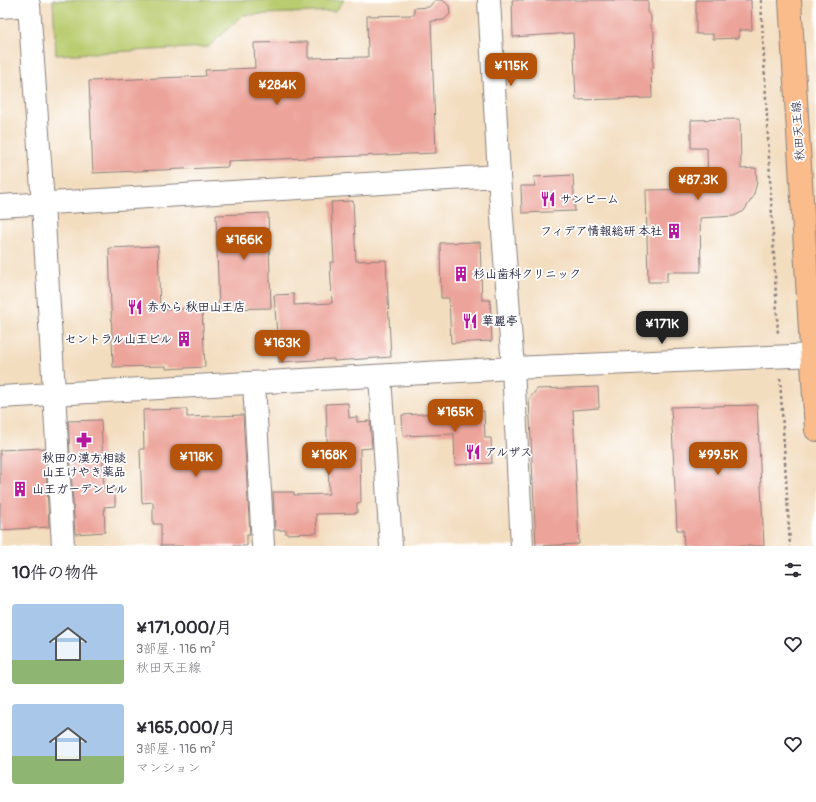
<!DOCTYPE html>
<html lang="ja">
<meta charset="utf-8">
<style>
body{margin:0;font-family:Pangolin,"Klee One",sans-serif;background:#f7f7f7;color:#2b2b33;height:100vh;display:flex;flex-direction:column;font-size:15px;white-space:nowrap}
*{box-sizing:border-box;margin:0}
p{font-size:13px;color:#7c7c81}
.icon{flex:none;width:22px;height:22px;fill:none;stroke:currentColor;stroke-width:2;stroke-linecap:round;stroke-linejoin:round}
.map{position:relative;height:546px;overflow:hidden}
.sheet{display:flex;flex-direction:column;background:#fff;flex:1}
.sheet>*{flex:none}
.price{position:absolute;translate:-50% -34px;padding:0 9px;border-radius:8px;background:#b45309;color:#fff;font-size:13px;line-height:26px;filter:drop-shadow(0 1px 2px #0008)}
.price::after{content:'';position:absolute;left:50%;top:24px;width:12px;height:9px;margin-left:-6px;background:inherit;clip-path:polygon(0 0,100% 0,50% 100%)}
.price.on{background:#222;color:#fff}
ul{padding:0;list-style:none}
li{display:flex;align-items:center;gap:12px;height:100px;padding:0 12px}
li span{display:grid;place-items:center;flex:none;width:112px;height:80px;border-radius:4px;color:#555}
li>.icon{margin-inline-start:auto}
span .icon{width:48px;height:48px;fill:#fffc;stroke-width:1}
li b{font-size:17px}
h2{display:flex;justify-content:space-between;align-items:center;height:48px;padding:0 12px;font-size:17px}
.map>svg:first-child{display:block}
</style>
<div class="map">
<svg width="816" height="546" viewBox="0 0 816 546">
<rect width="100%" height="100%" fill="#fff"/>
<filter id="ink" filterUnits="userSpaceOnUse"><feTurbulence type="fractalNoise" baseFrequency=".025" numOctaves="2"/><feDisplacementMap in="SourceGraphic" scale="8" xChannelSelector="R" yChannelSelector="G"/><feConvolveMatrix kernelMatrix="1 2 1 2 8 2 1 2 1" color-interpolation-filters="sRGB"/></filter>
<filter id="wash" filterUnits="userSpaceOnUse"><feTurbulence type="fractalNoise" baseFrequency=".012" numOctaves="4" result="noise"/><feDisplacementMap in="SourceGraphic" scale="16" xChannelSelector="R" yChannelSelector="G"/><feGaussianBlur stdDeviation="0.9" result="paint"/><feColorMatrix in="noise" values="0 0 0 0 0 0 0 0 0 0 0 0 0 0 0 0 0 1.4 0 .05"/><feComposite in="paint" operator="in"/></filter>
<g filter="url(#wash)">
<rect width="100%" height="100%" fill="#f3ddbf"/>
<path fill="#b9cc70" stroke="#6e7756" d="M53,0H344L336,11L243,15L208,47L56,55Z"/>
<g id="blocks">
<g fill="#eca399">
<path d="M435,0H443L449,6L450,14L444,20L431,21L436,153L228,161V167L93,173L89,81L206,76L205,70L255,68L254,43L308,42V58L368,57L367,16L414,15V8L429,7Z"/>
<path d="M512,0H648V12L651,16V27L654,32L653,68L651,70L652,98L576,100L573,33L513,37Z"/>
<path d="M696,0H751L752,30H739V38L713,39V34H696Z"/>
<path d="M740,119L741,169L756,168L757,182L753,197L744,211L734,216L700,218L701,272H667V282H648L646,190L708,189L707,148H691V120Z"/>
<path d="M573,175L575,211L522,213L521,186H535L534,177Z"/>
<path d="M353,201L356,261L386,260L391,357L334,361V359L279,362L274,295L294,294V305L332,303L330,262H334L331,202Z"/>
<path d="M268,213L271,308L219,309L216,215Z"/>
<path d="M480,242L482,300H490L492,341L451,343L449,298H441L440,243Z"/>
<path d="M158,246L160,310L202,308L205,367L166,369V366L113,367L109,248Z"/>
<path d="M598,387L599,408L573,410L579,544L536,546L529,399L537,389Z"/>
<path d="M348,403L349,418L357,417V422L370,421L372,448L360,449L361,503H357V513L316,514L317,533L286,534V530H275L273,492H294V495L329,494L326,404Z"/>
<path d="M757,405L764,546H684L683,530H677L671,407Z"/>
<path d="M187,409V417L243,415L250,535H247V546H161V524H153V502L142,503L140,449H144L143,410Z"/>
<path d="M484,411L485,438H491L492,463L455,465L454,434L403,436L402,415Z"/>
<path d="M101,420L104,488H115V506L104,507L105,532L75,534L68,421Z"/>
<path d="M45,448L49,527L0,530V450Z"/>
</g>
</g>
</g>
<g filter="url(#ink)">
<use href="#blocks" fill-opacity="0" stroke="#8a807d" stroke-width="1"/>
<g fill="none" stroke-linecap="round" stroke-linejoin="round">
<defs>
<g id="minor">
<path d="M489,0L499,176"/>
<path d="M0,7L29,5L43,204L63,546"/>
<path d="M0,206L499,176L513,368L522,546"/>
<path d="M380,376L391,546"/>
<path d="M254,383L263,546"/>
</g>
<path id="tertiary" d="M0,397L513,368L816,355"/>
<path id="primary" d="M790,0L816,430"/>
</defs>
<use href="#minor" stroke="#8a807d" stroke-width="24"/>
<use href="#tertiary" stroke="#8a807d" stroke-width="24"/>
<use href="#primary" stroke="#8a807d" stroke-width="24"/>
<g stroke="#8a807d" stroke-width="2.5" stroke-dasharray="3 3" stroke-linecap="butt">
<path d="M761,0L778,335"/>
<path d="M780,378L790,546"/>
</g>
<use href="#minor" stroke="#fff" stroke-width="22"/>
<use href="#tertiary" stroke="#fff" stroke-width="22"/>
<use href="#primary" stroke="#f9bc8a" stroke-width="22"/>
</g>
</g>
<defs>
<symbol id="restaurant-bare" viewBox="-9 -9 18 18"><path d="M-5-6h1v4h1v-4h1v4h1v-4h1v5L-1.5 .5V6h-2V.5L-5-1ZM5-6V6H3V1.5H1.5Q1.5-4 5-6Z" fill="#b5179e" stroke="#fff" stroke-width="2.5" paint-order="stroke"/></symbol>
<symbol id="building-bare" viewBox="-9 -9 18 18"><path d="M-4-6H4V6H1V3H-1V6H-4ZM-2.5-4.3h1.7v1.8h-1.7ZM.8-4.3h1.7v1.8H.8ZM-2.5-1h1.7V.8h-1.7ZM.8-1h1.7V.8H.8Z" fill="#b5179e" stroke="#fff" stroke-width="2.5" paint-order="stroke"/></symbol>
<symbol id="pharmacy-bare" viewBox="-9 -9 18 18"><path d="M-2-6h4v4h4v4h-4v4h-4v-4h-4v-4h4Z" fill="#b5179e" stroke="#fff" stroke-width="2.5" paint-order="stroke"/></symbol>
</defs>
<g fill-rule="evenodd">
<use href="#restaurant-bare" x="537" y="188" width="22" height="22"/>
<use href="#building-bare" x="663" y="220" width="22" height="22"/>
<use href="#building-bare" x="450" y="263" width="22" height="22"/>
<use href="#restaurant-bare" x="124" y="296" width="22" height="22"/>
<use href="#restaurant-bare" x="459" y="310" width="22" height="22"/>
<use href="#building-bare" x="173" y="328" width="22" height="22"/>
<use href="#pharmacy-bare" x="73" y="429" width="22" height="22"/>
<use href="#restaurant-bare" x="462" y="441" width="22" height="22"/>
<use href="#building-bare" x="9" y="478" width="22" height="22"/>
</g>
<g text-anchor="middle" stroke-width="3.5" stroke-linejoin="round" paint-order="stroke">
<g font-size="12" fill="#22223b" stroke="#fff">
<text transform="translate(798 131) rotate(-94)" y="4">秋田天王線</text>
</g>
<g font-size="12" font-weight="bold" fill="#22223b" stroke="#fff" text-anchor="start">
<text x="560" y="203">サンビーム</text>
<text x="662" y="235" text-anchor="end">フィデア情報総研 本社</text>
<text x="473" y="278">杉山歯科クリニック</text>
<text x="147" y="311">赤から 秋田山王店</text>
<text x="482" y="325">華麗亭</text>
<text x="172" y="343" text-anchor="end">セントラル山王ビル</text>
<text x="485" y="456">アルザス</text>
<text x="84" y="462" text-anchor="middle">秋田の漢方相談<tspan x="84" dy="14">山王けやき薬品</tspan></text>
<text x="32" y="493">山王ガーデンビル</text>
</g>
</g>
</svg>
<b class="price" style="left:511px;top:87px">¥115K</b>
<b class="price" style="left:277px;top:106px">¥284K</b>
<b class="price" style="left:698px;top:201px">¥87.3K</b>
<b class="price" style="left:244px;top:261px">¥166K</b>
<b class="price on" style="left:662px;top:345px">¥171K</b>
<b class="price" style="left:282px;top:364px">¥163K</b>
<b class="price" style="left:455px;top:433px">¥165K</b>
<b class="price" style="left:329px;top:476px">¥168K</b>
<b class="price" style="left:718px;top:476px">¥99.5K</b>
<b class="price" style="left:196px;top:478px">¥118K</b>
</div>
<section class="sheet">
<h2>10件の物件<svg class="icon" aria-label="filters" viewBox="0 0 24 24"><path d="M4 7h16M4 17h16"/><circle cx="9" cy="7" r="2"/><circle cx="15" cy="17" r="2"/></svg></h2>
<ul>
<li><span style="background:linear-gradient(#a9c7e8 70%,#8fb573 0)"><svg class="icon" aria-label="home" viewBox="0 0 24 24"><path d="M3 11l9-7 9 7M6 9v11h12V9"/></svg></span><div><b>¥171,000/月</b><p>3部屋 · 116 m²</p><p>秋田天王線</p></div><svg class="icon" aria-label="heart" viewBox="0 0 24 24"><path d="M12 20l-8-8c-3-5 5-10 8-4 3-6 11-1 8 4z"/></svg></li>
<li><span style="background:linear-gradient(#a9c7e8 65%,#8fb573 0)"><svg class="icon" aria-label="home" viewBox="0 0 24 24"><path d="M3 11l9-7 9 7M6 9v11h12V9"/></svg></span><div><b>¥165,000/月</b><p>3部屋 · 116 m²</p><p>マンション</p></div><svg class="icon" aria-label="heart" viewBox="0 0 24 24"><path d="M12 20l-8-8c-3-5 5-10 8-4 3-6 11-1 8 4z"/></svg></li>
</ul>
</section>
